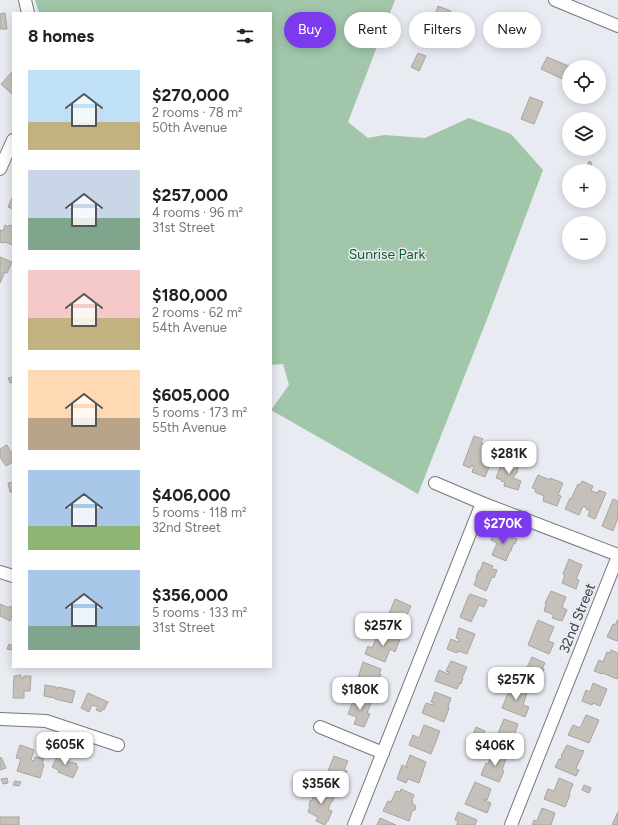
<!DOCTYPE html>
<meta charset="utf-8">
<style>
body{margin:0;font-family:Figtree,sans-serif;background:#f6f6f6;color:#202124;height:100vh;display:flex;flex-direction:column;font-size:15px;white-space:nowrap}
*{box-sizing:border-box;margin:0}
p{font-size:13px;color:#757577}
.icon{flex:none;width:22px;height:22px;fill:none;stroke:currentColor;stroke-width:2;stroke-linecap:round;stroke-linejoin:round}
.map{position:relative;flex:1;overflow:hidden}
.sheet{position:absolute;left:12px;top:12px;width:260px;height:656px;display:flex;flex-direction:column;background:#fff;border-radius:0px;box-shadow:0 2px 10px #0003}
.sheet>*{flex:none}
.top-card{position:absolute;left:284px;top:12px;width:274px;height:36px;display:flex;gap:8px}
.controls{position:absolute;left:562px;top:60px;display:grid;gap:8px}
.controls a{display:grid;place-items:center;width:44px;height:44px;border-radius:50%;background:#fff;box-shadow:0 2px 10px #0003;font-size:20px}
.price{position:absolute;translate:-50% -34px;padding:0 9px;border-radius:8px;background:#fff;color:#222;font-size:13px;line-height:26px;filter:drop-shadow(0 1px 2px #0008)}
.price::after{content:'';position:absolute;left:50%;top:24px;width:12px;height:9px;margin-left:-6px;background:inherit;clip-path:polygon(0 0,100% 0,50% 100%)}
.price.active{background:#7c3aed;color:#fff}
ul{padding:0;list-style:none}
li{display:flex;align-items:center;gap:12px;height:100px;padding:0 16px}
li span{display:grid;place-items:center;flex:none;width:112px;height:80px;border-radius:0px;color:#555}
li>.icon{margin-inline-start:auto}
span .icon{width:48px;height:48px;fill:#fffc;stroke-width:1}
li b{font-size:17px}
h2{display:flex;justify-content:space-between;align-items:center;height:48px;padding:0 16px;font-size:17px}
.pill{padding:0 14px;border-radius:18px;background:#fff;box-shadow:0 2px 10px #0003;font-size:14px;line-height:36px}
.pill.active{background:#7c3aed;color:#fff}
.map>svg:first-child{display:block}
</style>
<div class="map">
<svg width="618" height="825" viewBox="0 0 618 825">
<rect width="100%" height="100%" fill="#e9ebf3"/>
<path fill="#a1c6a9" d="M35,0H395L348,122L368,138L384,135L425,138L469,118L511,134L543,170L489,314L418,494L271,410L289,385L283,364L271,365V13H39Z"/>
<g fill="#c5c1ba" stroke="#a8a49e">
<path d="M438,6L451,11L445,25L433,20Z"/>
<path d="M5,13L7,29H0V14Z"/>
<path d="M418,53L426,56L419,71L411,67Z"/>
<path d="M547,57L571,67H569V82L541,69Z"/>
<path d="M13,71V93L12,94L1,84Z"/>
<path d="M530,97L543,102L534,124L521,119Z"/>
<path d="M589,161L592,163L590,168L587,166Z"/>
<path d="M12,198H13V209L8,207Z"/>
<path d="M5,225L8,227L9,225L13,226V245L5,242L4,243L0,242V230L3,231Z"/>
<path d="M0,257L12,262L7,273L5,272L0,283Z"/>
<path d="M12,377L13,382L10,383L8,378Z"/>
<path d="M474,436L483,439L481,443L496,449L488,466L489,467L485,477L472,472L474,466H471L470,468L463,465Z"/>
<path d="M7,445L13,456V462L6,466L0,457V449Z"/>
<path d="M503,459L510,462L509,464L518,467L517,473H516L513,478L521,481L518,490L504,486L505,482L501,481L502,480L496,478Z"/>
<path d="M538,475L550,480V478L563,483L558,495L561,496L557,506L543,501L544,496L535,492L536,489L532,488Z"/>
<path d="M582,481L593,486L591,491L598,493L599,490L606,493L595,519L588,516L590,511L586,509L587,508L583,506L579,515L565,509L570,498L571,499L578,484L580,485Z"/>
<path d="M13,482V492H10L8,483Z"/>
<path d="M613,499L618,501V518L613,531L602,526Z"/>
<path d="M494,531L517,539L515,544H513L511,551H510L506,561L492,555L497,543L491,540Z"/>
<path d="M569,559L582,565L576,579L579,580L576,589L562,583L565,575L563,574Z"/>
<path d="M483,562L493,566L492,569L497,570L494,578L492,577L486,591L474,585L477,577H476L479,570L480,571Z"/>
<path d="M551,591L566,597L562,607L567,610L562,621L552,618L554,615L544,611L546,604L545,603Z"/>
<path d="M470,594L487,600L484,607L479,605L471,622L460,617L469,595H470Z"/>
<path d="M395,599L411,606L405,620L408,621L403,632L387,625L391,615L389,614Z"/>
<path d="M0,604L9,608L10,606L13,608V614L10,621L0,616Z"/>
<path d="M618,619V640L617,641L607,637L613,624L615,625Z"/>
<path d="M538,620L554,627L548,641L554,643L549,654L528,645Z"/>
<path d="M459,628L475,634L467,654L458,651L457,653L447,649L451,639L458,642L459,639L456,638Z"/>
<path d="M378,634L389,638L390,635L400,639L395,652L390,649L385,662L365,654L368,646L372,648Z"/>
<path d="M9,644L13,646L11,650L7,649Z"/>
<path d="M611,650L618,653V676L617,679L603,673L602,674L594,671L599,660L603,662L607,652L610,653Z"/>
<path d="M532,657L545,663L542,669H544L538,685L522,678Z"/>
<path d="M451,661L467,667L462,678H463L461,684L460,683L457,689L435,681L439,670L448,674L449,672L446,671Z"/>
<path d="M363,662L381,669L379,674H381L377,683L382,685L377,696L353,687L357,678H358Z"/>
<path d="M21,675V678H23L24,676H31L30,691H24V698H13L14,676Z"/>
<path d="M593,683L607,689L600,706L593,703L592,705L582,701L586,690L590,692Z"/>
<path d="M512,684L528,690L523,705L529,707L525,717L502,708Z"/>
<path d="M45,685L56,687V688H58V687L75,691L72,703L55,699V698L44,696Z"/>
<path d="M435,692L451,698L448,707L449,708L444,722L422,713L426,703L433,705L434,703L431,702Z"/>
<path d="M88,693L108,702L104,710L102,709L101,712L96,710L98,707L92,705L89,712L81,708Z"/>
<path d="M355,696L371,703L367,713L370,714L364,727L354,724L357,717L348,714Z"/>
<path d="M586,715L599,720L589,743L568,735L573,725L580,728Z"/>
<path d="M504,719L518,724L514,736H512L517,738L512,748L495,741Z"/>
<path d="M424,725L440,731L431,754L409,745L413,735L419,738Z"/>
<path d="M476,727L485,731L481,740L472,737Z"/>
<path d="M20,745L34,750L31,760L34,761L35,757L44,759L42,763L44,764L40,778L17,771L21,759L16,758Z"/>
<path d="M567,745L582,751L583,750L584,751L577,766L576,769L579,770L576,776L555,767L559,759H561L562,756H561Z"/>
<path d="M493,751L507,756L502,770L504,771L499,782L481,775L486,763L488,764Z"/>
<path d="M59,753L70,757L68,762L70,763L71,762L77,764L76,766L78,767L73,778L58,772L59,770L52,767Z"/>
<path d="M410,755L426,762L419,783L408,779L406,783L397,779L402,765L408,768V767L406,766Z"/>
<path d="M334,756L348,761L344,770L347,771L341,788L324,781Z"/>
<path d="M1,757L6,768L0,770V758Z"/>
<path d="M7,778L8,783L3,784L1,779Z"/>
<path d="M559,778L573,784L569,794L570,795L565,807L544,799L548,789L554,791Z"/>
<path d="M15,781L21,782L19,786L13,785Z"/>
<path d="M475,782L491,789L487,800L484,799V800L491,803L487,813L465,804Z"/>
<path d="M584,785L591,788L589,793L582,790Z"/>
<path d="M317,787L332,794L334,798L333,801L331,802L328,810L332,811L328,821H327L325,825L316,821L318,817L308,812L310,807L309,805L310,801L312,800L314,795H313Z"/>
<path d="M401,789L414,795L412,800L413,801L412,804L415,805L416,808L415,810L412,811L409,821L383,811L388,801L391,802L396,791L400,792Z"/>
<path d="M542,808L555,813L551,825H532L534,820L537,821Z"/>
<path d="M458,812L477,820L475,825H457L458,821L455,820Z"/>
<path d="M618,812V825H612Z"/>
<rect x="0" y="817" width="19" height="8"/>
<path d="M380,818L396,825H377Z"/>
</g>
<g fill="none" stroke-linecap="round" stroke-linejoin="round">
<defs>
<g id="minor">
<path d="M25,0L28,13"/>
<path d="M555,0L618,26"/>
<path d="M0,169L13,140"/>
<path d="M435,483L482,503L618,555"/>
<path d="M0,572L13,576"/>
<path d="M0,719L46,721L118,745"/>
<path d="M320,727L383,753"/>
<path d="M354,825L482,503"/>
<path d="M511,825L618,556"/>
</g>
</defs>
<use href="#minor" stroke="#75777d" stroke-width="14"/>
<use href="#minor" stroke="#fff" stroke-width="12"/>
</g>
<g text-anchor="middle" stroke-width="3" stroke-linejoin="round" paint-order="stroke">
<g font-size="14" fill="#11562d" stroke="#e9ebf3">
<text x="387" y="259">Sunrise Park</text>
</g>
<g font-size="14" fill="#3c3c3f" stroke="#e9ebf3">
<text transform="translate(577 618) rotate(-68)" y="5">32nd Street</text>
</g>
</g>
</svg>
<div class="controls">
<a><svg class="icon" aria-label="locate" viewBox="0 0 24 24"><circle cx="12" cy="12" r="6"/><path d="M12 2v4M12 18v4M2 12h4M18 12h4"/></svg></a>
<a><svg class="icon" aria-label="layers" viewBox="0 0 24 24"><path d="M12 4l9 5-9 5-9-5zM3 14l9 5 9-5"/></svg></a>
<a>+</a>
<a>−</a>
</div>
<b class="price" style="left:509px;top:475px">$281K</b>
<b class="price active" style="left:503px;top:545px">$270K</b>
<b class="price" style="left:383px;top:647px">$257K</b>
<b class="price" style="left:516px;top:701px">$257K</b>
<b class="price" style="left:360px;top:711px">$180K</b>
<b class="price" style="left:65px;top:766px">$605K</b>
<b class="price" style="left:495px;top:767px">$406K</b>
<b class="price" style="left:321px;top:805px">$356K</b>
<div class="top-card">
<a class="pill active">Buy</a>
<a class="pill">Rent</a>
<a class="pill">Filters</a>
<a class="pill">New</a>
</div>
<section class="sheet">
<h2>8 homes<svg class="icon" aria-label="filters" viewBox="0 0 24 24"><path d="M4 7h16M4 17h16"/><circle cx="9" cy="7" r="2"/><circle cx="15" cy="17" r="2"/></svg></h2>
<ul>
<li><span style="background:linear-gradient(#bfe0f5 65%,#c2b280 0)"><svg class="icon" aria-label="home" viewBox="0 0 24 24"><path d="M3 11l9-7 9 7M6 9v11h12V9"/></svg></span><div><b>$270,000</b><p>2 rooms · 78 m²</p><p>50th Avenue</p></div></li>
<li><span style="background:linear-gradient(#c9d6e8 60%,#7fa58c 0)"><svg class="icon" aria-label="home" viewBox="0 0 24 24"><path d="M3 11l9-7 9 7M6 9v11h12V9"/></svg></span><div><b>$257,000</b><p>4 rooms · 96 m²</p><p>31st Street</p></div></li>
<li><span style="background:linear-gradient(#f6c9c9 60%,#c2b280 0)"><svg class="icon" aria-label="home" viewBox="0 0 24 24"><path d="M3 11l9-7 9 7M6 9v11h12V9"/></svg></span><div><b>$180,000</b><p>2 rooms · 62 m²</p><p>54th Avenue</p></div></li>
<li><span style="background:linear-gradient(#ffd9b3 60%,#b9a48a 0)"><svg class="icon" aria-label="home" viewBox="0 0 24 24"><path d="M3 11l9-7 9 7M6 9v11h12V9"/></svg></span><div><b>$605,000</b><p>5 rooms · 173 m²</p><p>55th Avenue</p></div></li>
<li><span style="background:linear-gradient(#a9c7e8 70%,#8fb573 0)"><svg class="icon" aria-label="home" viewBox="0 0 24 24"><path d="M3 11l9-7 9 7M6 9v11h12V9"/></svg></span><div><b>$406,000</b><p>5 rooms · 118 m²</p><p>32nd Street</p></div></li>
<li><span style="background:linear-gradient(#a9c7e8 70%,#7fa58c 0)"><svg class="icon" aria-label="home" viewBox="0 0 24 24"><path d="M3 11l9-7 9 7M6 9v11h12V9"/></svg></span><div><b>$356,000</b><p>5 rooms · 133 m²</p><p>31st Street</p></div></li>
</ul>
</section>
</div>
